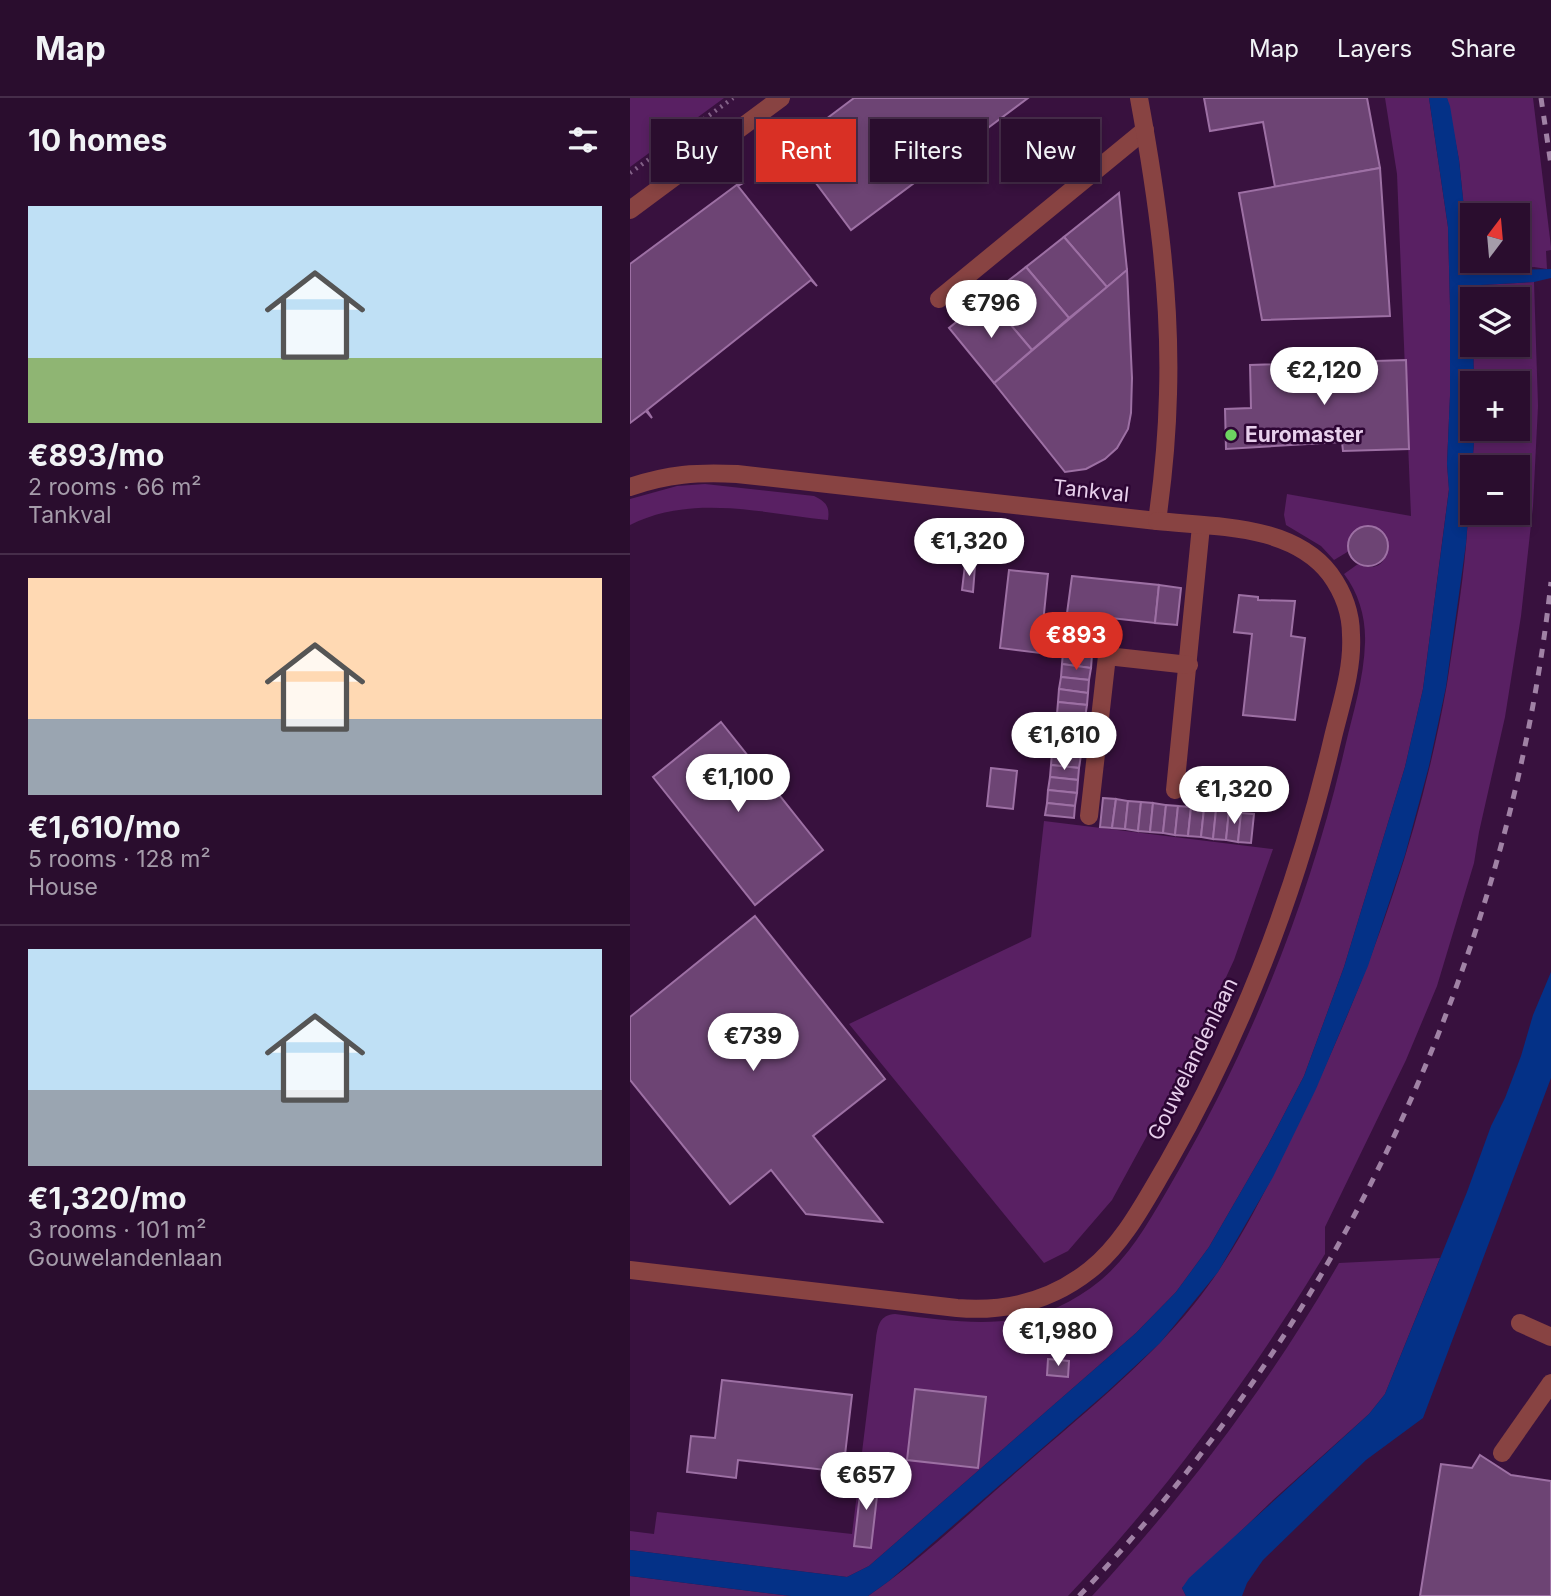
<!DOCTYPE html>
<meta charset="utf-8">
<style>
body{margin:0;font-family:Inter,sans-serif;background:#361b3a;color:#f1f3f6;height:100vh;display:flex;flex-direction:column;font-size:26px;white-space:nowrap}
*{box-sizing:border-box;margin:0}
p{font-size:23px;color:#a59caa}
.icon{flex:none;width:38px;height:38px;fill:none;stroke:currentColor;stroke-width:2;stroke-linecap:round;stroke-linejoin:round}
.map{position:relative;flex:1;overflow:hidden}
.sheet{display:flex;flex-direction:column;background:#2a0d2e;width:630px}
.sheet>*{flex:none}
.banner{position:absolute;left:21px;top:21px;width:665px;height:63px;display:flex;gap:14px}
.needle{width:46px;rotate:16deg}
.controls{position:absolute;left:830px;top:105px;display:grid;gap:14px}
.controls a{display:grid;place-items:center;width:70px;height:70px;border-radius:0px;background:#2a0d2e;box-shadow:0 4px 10px #0003,0 0 0 2px #462d4a;font-size:35px}
.price{position:absolute;translate:-50% -60px;padding:0 16px;border-radius:24px;background:#fff;color:#222;font-size:23px;line-height:46px;filter:drop-shadow(0 2px 4px #0008)}
.price::after{content:'';position:absolute;left:50%;top:42px;width:21px;height:16px;margin-left:-10px;background:inherit;clip-path:polygon(0 0,100% 0,50% 100%)}
.price.active{background:#d93025;color:#fff}
ul{padding:0;list-style:none}
li{display:grid;align-content:center;gap:14px;height:371px;padding:0 28px}
li+li{border-top:2px solid #462d4a}
li span{display:grid;place-items:center;height:217px;border-radius:0px;color:#555}
li>.icon{margin-inline-start:auto}
span .icon{width:126px;height:126px;fill:#fffc;stroke-width:1}
li b{font-size:30px}
h2{display:flex;justify-content:space-between;align-items:center;height:84px;padding:0 28px;font-size:30px}
.chip{padding:0 24px;border-radius:0px;background:#2a0d2e;box-shadow:0 4px 10px #0003,0 0 0 2px #462d4a;font-size:24px;line-height:63px}
.chip.active{background:#d93025;color:#fff}
header{display:flex;align-items:center;gap:42px;box-sizing:border-box;height:98px;padding:0 35px;background:#2a0d2e;border-bottom:2px solid #462d4a}
header strong{font-size:33px}
nav{display:flex;gap:38px;margin-inline-start:auto;font-size:24px}
main{display:flex;flex:1;min-height:0}
.map>svg:first-child{display:block}
</style>
<header>
<strong>Map</strong>
<nav><a>Map</a><a>Layers</a><a>Share</a></nav>
</header>
<main>
<section class="sheet">
<h2>10 homes<svg class="icon" aria-label="filters" viewBox="0 0 24 24"><path d="M4 7h16M4 17h16"/><circle cx="9" cy="7" r="2"/><circle cx="15" cy="17" r="2"/></svg></h2>
<ul>
<li><span style="background:linear-gradient(#bfe0f5 70%,#8fb573 0)"><svg class="icon" aria-label="home" viewBox="0 0 24 24"><path d="M3 11l9-7 9 7M6 9v11h12V9"/></svg></span><div><b>€893/mo</b><p>2 rooms · 66 m²</p><p>Tankval</p></div></li>
<li><span style="background:linear-gradient(#ffd9b3 65%,#9aa5b1 0)"><svg class="icon" aria-label="home" viewBox="0 0 24 24"><path d="M3 11l9-7 9 7M6 9v11h12V9"/></svg></span><div><b>€1,610/mo</b><p>5 rooms · 128 m²</p><p>House</p></div></li>
<li><span style="background:linear-gradient(#bfe0f5 65%,#9aa5b1 0)"><svg class="icon" aria-label="home" viewBox="0 0 24 24"><path d="M3 11l9-7 9 7M6 9v11h12V9"/></svg></span><div><b>€1,320/mo</b><p>3 rooms · 101 m²</p><p>Gouwelandenlaan</p></div></li>
</ul>
</section>
<div class="map">
<svg width="921" height="1498" viewBox="0 0 921 1498">
<rect width="100%" height="100%" fill="#38113e"/>
<g fill="#592063">
<path d="M0,0H94L0,69Z"/>
<path d="M755,0H799L818,129L820,207V298L817,366L819,391L793,591L775,669L714,869L674,978L638,1047L579,1149L546,1194L506,1235L239,1468L217,1479L0,1452V1433L24,1436L27,1414L222,1436L246,1240C248,1227 250,1217 265,1216C343,1226 405,1236 471,1182C502,1156 522,1118 542,1084C621,949 680,801 715,649C723,615 734,580 735,545C736,521 729,495 714,476L728,466C772,485 760,407 726,433C720,438 718,445 719,453L704,462L691,448L656,427L654,417L657,396L781,418L767,76Z"/>
<path d="M817,0H903L921,149V152L916,153L917,171L904,169L851,173L846,170L843,163H887V117H842V160L838,149L829,62Z"/>
<path d="M904,184L908,308L903,408L891,518L875,619L849,734L844,765L807,888L776,962L695,1129V1156C621,1279 537,1393 438,1498H238C289,1463 335,1419 381,1379C444,1323 512,1271 565,1205C608,1151 638,1088 668,1026C736,887 790,739 817,586C824,540 832,493 836,447C838,423 839,398 842,374V415H887V369H842L845,331H887V285H844L843,247H887V201L843,200L846,191L851,187Z"/>
<path d="M75,386L184,398C196,404 200,408 198,422C133,415 61,396 0,427V401L47,388Z"/>
<path d="M414,723L643,751L604,862L555,968L482,1102L438,1153L414,1165L219,926L401,839Z"/>
<path d="M810,1160L755,1296L739,1316L643,1402L552,1490L556,1498H462C556,1396 640,1285 709,1165Z"/>
<path d="M0,1478L161,1498H0Z"/>
</g>
<g fill="#043187">
<path d="M799,0H817L820,8L829,62L838,149L846,170L852,173L921,171V180L904,184L851,187L846,191L842,201L844,285H842V331H845L836,446L816,589L799,668L775,757L738,868L686,991L643,1079L588,1174L530,1245L477,1294L259,1483L238,1498H161L0,1478V1452L217,1479L239,1468L506,1235L546,1194L579,1149L638,1047L674,978L714,869L775,669L793,591L819,392L817,366L820,298V207L818,129Z"/>
<path d="M921,874V980L793,1320L736,1362L633,1462L617,1485L612,1498H556L552,1490L559,1480L739,1316L755,1296L837,1094L861,1028L875,1000L891,958L903,917Z"/>
</g>
<g fill="#6d4474" stroke="#9d70a4" stroke-width="2">
<path d="M224,0H398L221,132L159,49Z"/>
<path d="M574,0H737L750,70L645,89L633,24L580,33Z"/>
<path d="M750,70L760,218L632,222L609,95Z"/>
<path d="M112,83L113,85L108,88L187,188L181,182L17,312L22,320L16,313L0,325V166Z"/>
<path d="M489,95L497,172L477,189L434,139Z"/>
<path d="M434,139L477,189L439,220L396,169Z"/>
<path d="M396,169L439,220L402,252L357,199Z"/>
<path d="M497,172L502,280L501,315L498,331L487,350L475,361L456,371L435,374L364,285Z"/>
<path d="M357,199L402,252L364,285L319,230Z"/>
<path d="M776,262L779,351L713,353L712,344L596,351L595,311L621,310L620,267Z"/>
<circle cx="738" cy="448" r="20"/>
<path d="M335,467L345,468L343,494L332,492Z"/>
<path d="M379,472L418,476L410,555L370,550Z"/>
<path d="M442,478L529,487L525,525L437,515Z"/>
<path d="M529,487L551,490L547,527L525,525Z"/>
<path d="M609,497L628,499V502L665,503L661,538L675,540L665,622L613,617L622,536L604,534Z"/>
<path d="M433,554L462,557L461,570L432,566Z"/>
<path d="M432,566L461,570L459,582L431,579Z"/>
<path d="M431,579L459,582L458,595L429,591Z"/>
<path d="M429,591L458,595L457,607L428,604Z"/>
<path d="M428,604L457,607L455,620L427,616Z"/>
<path d="M427,616L455,620L454,632L425,629Z"/>
<path d="M91,624L193,752L125,807L23,679Z"/>
<path d="M425,629L454,632L452,644L424,642Z"/>
<path d="M424,642L452,644L451,657L422,654Z"/>
<path d="M422,654L451,657L449,670L421,667Z"/>
<path d="M421,667L449,670L448,682L420,679Z"/>
<path d="M361,670L387,673L383,711L357,708Z"/>
<path d="M420,679L448,682L447,695L418,692Z"/>
<path d="M418,692L447,695L445,708L417,705Z"/>
<path d="M473,700L486,701L482,730L470,729Z"/>
<path d="M486,701L498,703L495,731L482,730Z"/>
<path d="M498,703L511,704L508,733L495,731Z"/>
<path d="M511,704L523,705L520,734L508,733Z"/>
<path d="M417,705L445,708L444,720L415,717Z"/>
<path d="M523,705L536,707L533,735L520,734Z"/>
<path d="M536,707L548,708L545,737L533,735Z"/>
<path d="M548,708L561,709L558,738L545,737Z"/>
<path d="M561,709L574,711L571,739L558,738Z"/>
<path d="M574,711L586,712L583,741L571,739Z"/>
<path d="M586,712L599,713L596,742L583,741Z"/>
<path d="M599,713L611,715L608,744L596,742Z"/>
<path d="M611,715L624,716L621,745L608,744Z"/>
<path d="M125,818L255,981L183,1038L252,1124L176,1116L141,1072L100,1106L0,982V919Z"/>
<path d="M418,1261L439,1263L438,1279L417,1277Z"/>
<path d="M92,1282L222,1297L213,1374L108,1362L106,1380L57,1374L61,1338L85,1340Z"/>
<path d="M285,1291L356,1299L348,1370L277,1362Z"/>
<path d="M850,1357L881,1377L921,1383V1498H790L811,1366L842,1370Z"/>
<path d="M232,1379L249,1381L241,1450L224,1448Z"/>
</g>
<g fill="none" stroke-linecap="round" stroke-linejoin="round">
<path stroke="#836288" stroke-width="4.5" stroke-dasharray="2 5" stroke-linecap="butt" d="M0,75L103,0"/>
<g stroke="#884342" stroke-width="18">
<path d="M0,112L151,0"/>
<path d="M309,201L515,32"/>
<path d="M0,389C38,376 67,374 107,376L527,423C533,381 537,339 538,296C541,197 527,98 509,0"/>
<path d="M545,692L571,428"/>
<path d="M459,718L477,558L559,567"/>
<path d="M0,1172L327,1210C375,1214 421,1203 460,1172C494,1145 515,1103 537,1066C613,933 668,789 703,639C711,606 723,571 721,537C721,516 713,494 700,476C662,426 584,429 527,423"/>
<path d="M890,1225L921,1239"/>
<path d="M872,1355L921,1285"/>
</g>
<g stroke="#a082a5" stroke-width="5" stroke-dasharray="9 9" stroke-linecap="butt">
<path d="M911,0L921,67"/>
<path d="M449,1498C711,1225 880,861 921,484"/>
</g>
</g>
<circle fill="#6dd361" stroke="#2d0634" stroke-width="2.5" cx="601" cy="337" r="7"/>
<g text-anchor="middle" stroke-width="5" stroke-linejoin="round" paint-order="stroke">
<g font-size="21" font-weight="bold" fill="#e8d0ec" stroke="#2d0634" text-anchor="start">
<text x="615" y="344">Euromaster</text>
</g>
<g font-size="21" fill="#e8d0ec" stroke="#2d0634">
<text transform="translate(461 393) rotate(6)" y="7">Tankval</text>
<text transform="translate(563 961) rotate(-64)" y="7">Gouwelandenlaan</text>
</g>
</g>
</svg>
<div class="controls">
<a><svg class="needle" viewBox="-14 -14 28 28"><path d="M0-13l5 13h-10z" fill="#e53935"/><path d="M0 13l5-13h-10z" fill="#a59caa"/></svg></a>
<a><svg class="icon" aria-label="layers" viewBox="0 0 24 24"><path d="M12 4l9 5-9 5-9-5zM3 14l9 5 9-5"/></svg></a>
<a>+</a>
<a>−</a>
</div>
<b class="price" style="left:361px;top:242px">€796</b>
<b class="price" style="left:694px;top:309px">€2,120</b>
<b class="price" style="left:339px;top:480px">€1,320</b>
<b class="price active" style="left:446px;top:574px">€893</b>
<b class="price" style="left:434px;top:674px">€1,610</b>
<b class="price" style="left:108px;top:716px">€1,100</b>
<b class="price" style="left:604px;top:728px">€1,320</b>
<b class="price" style="left:123px;top:975px">€739</b>
<b class="price" style="left:428px;top:1270px">€1,980</b>
<b class="price" style="left:236px;top:1414px">€657</b>
<div class="banner">
<a class="chip">Buy</a>
<a class="chip active">Rent</a>
<a class="chip">Filters</a>
<a class="chip">New</a>
</div>
</div>
</main>
